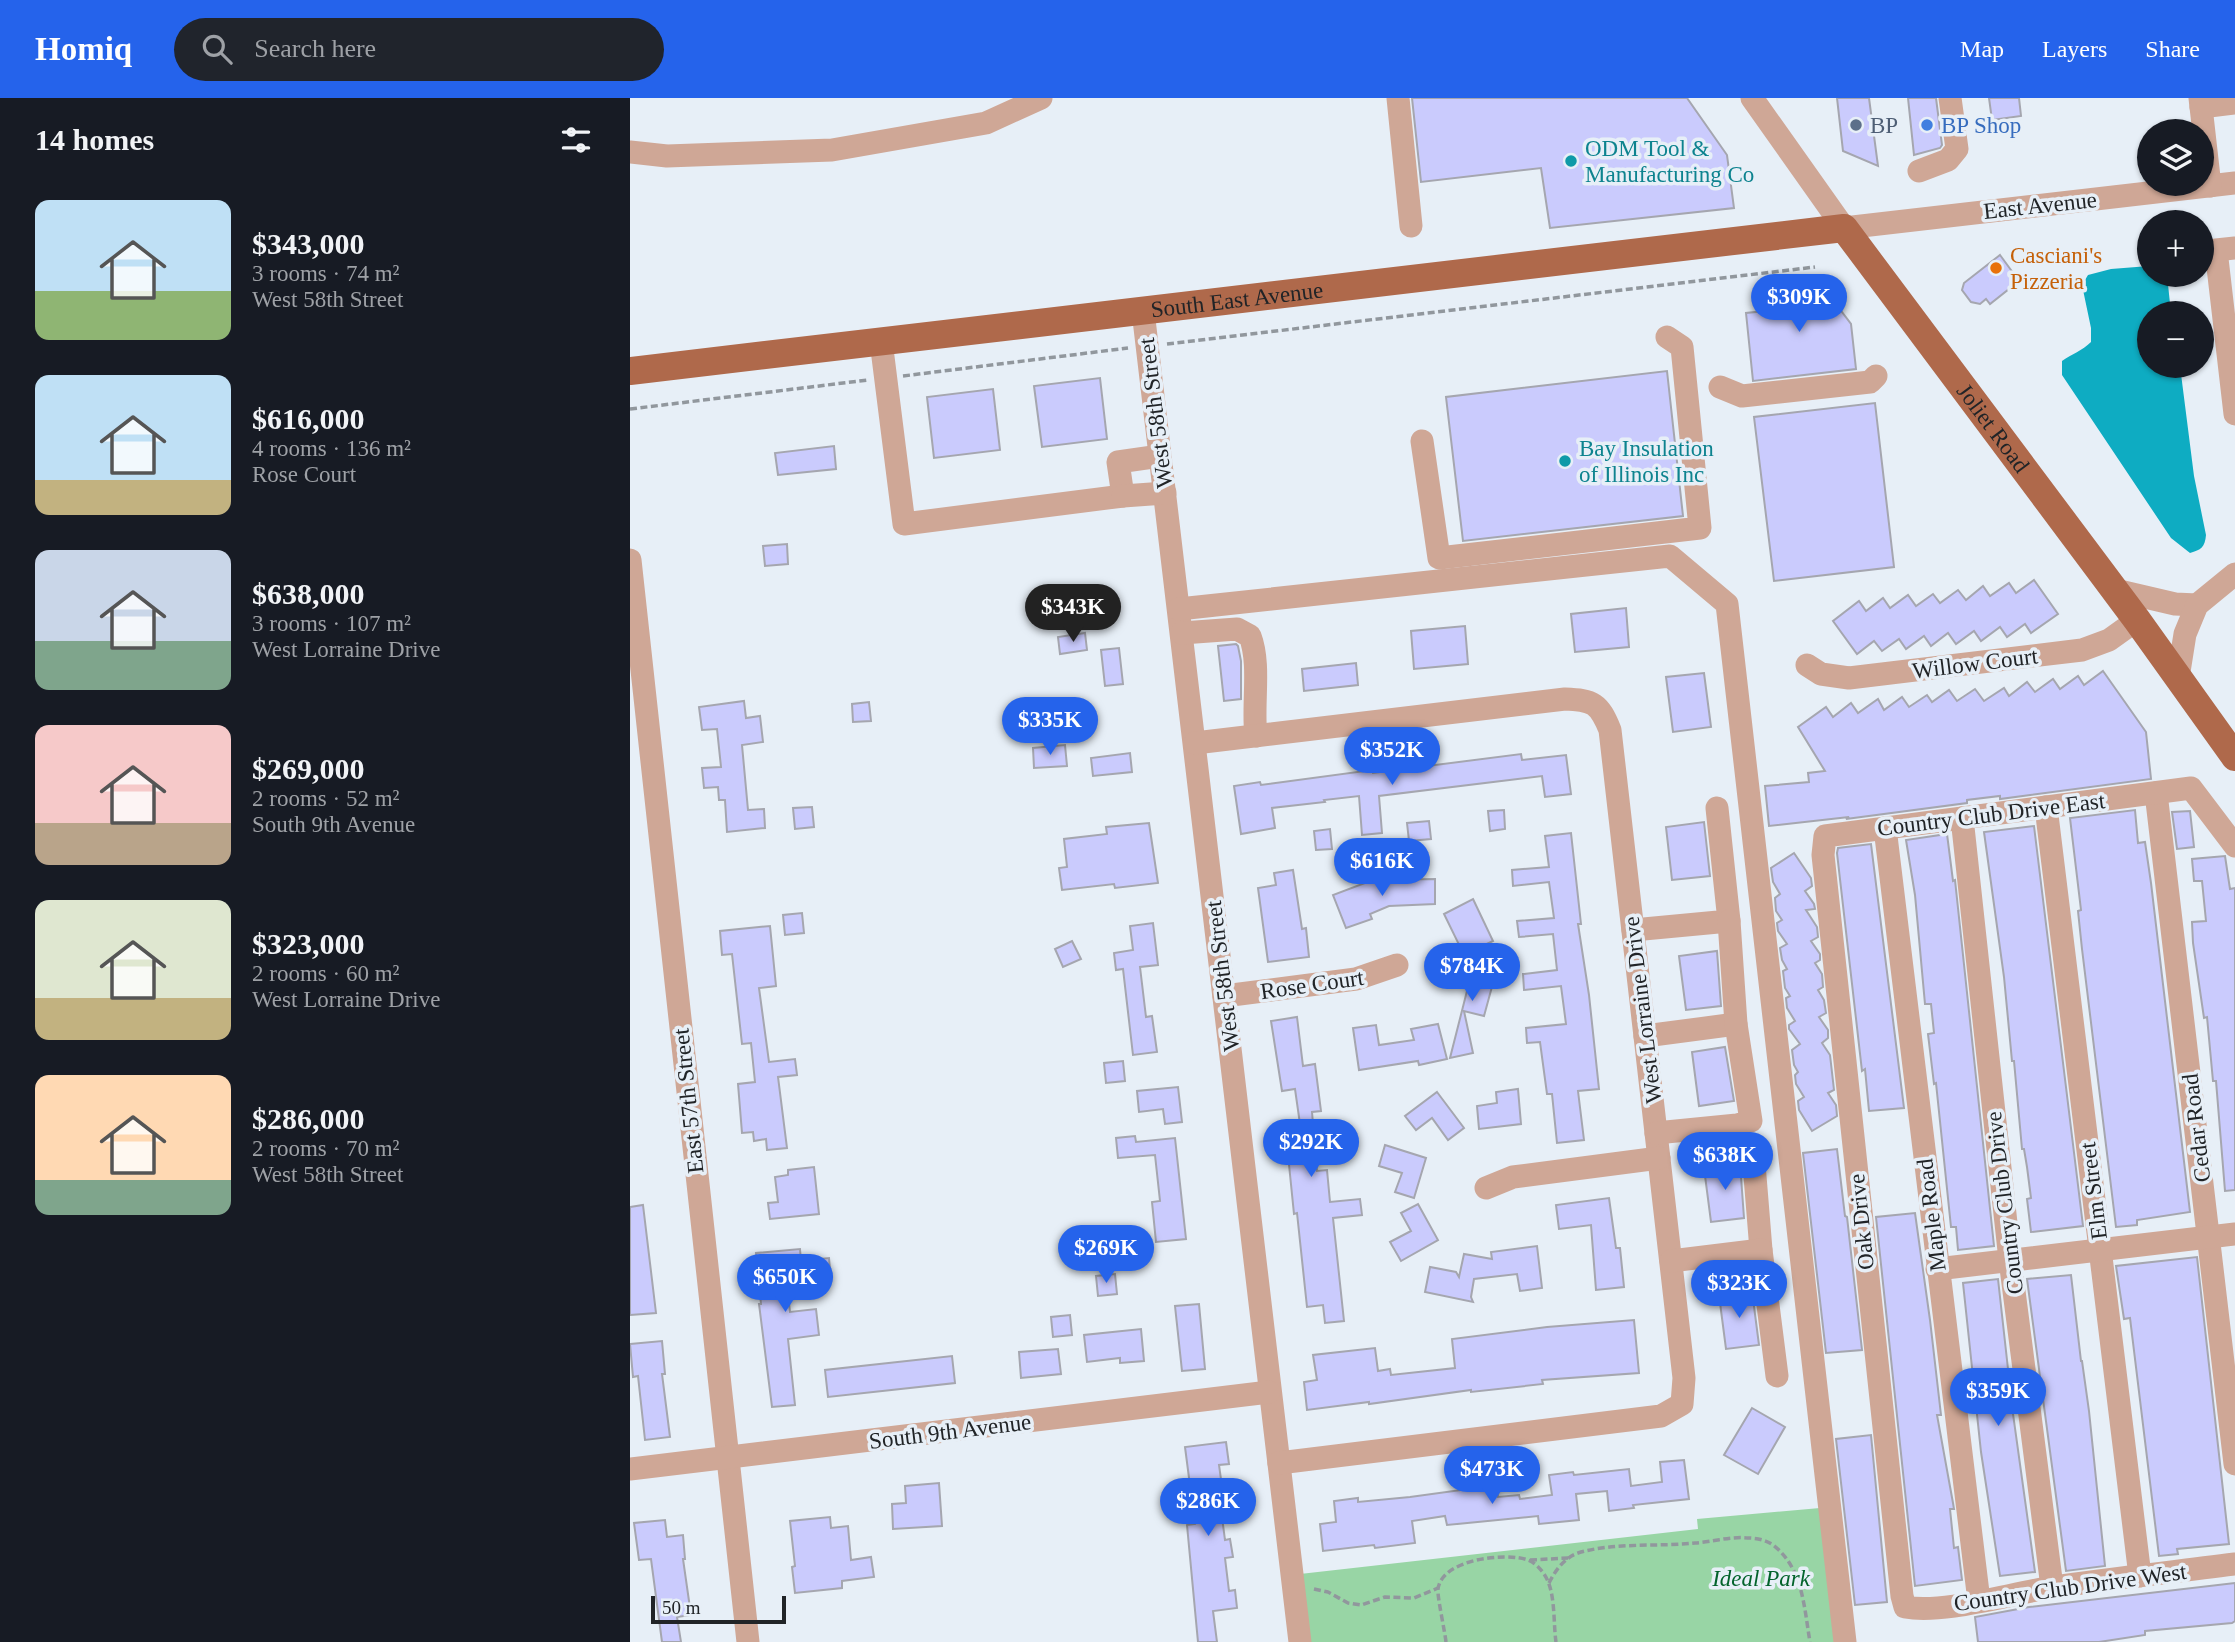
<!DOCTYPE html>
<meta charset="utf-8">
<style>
body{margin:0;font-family:Georgia,serif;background:#20242c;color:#f1f3f6;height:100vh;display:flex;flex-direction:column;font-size:26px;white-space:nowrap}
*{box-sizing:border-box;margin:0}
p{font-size:23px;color:#9ea1a6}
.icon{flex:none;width:38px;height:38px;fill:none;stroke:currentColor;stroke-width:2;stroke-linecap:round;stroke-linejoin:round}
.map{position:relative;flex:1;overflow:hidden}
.side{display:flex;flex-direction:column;background:#171b24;width:630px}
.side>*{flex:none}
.controls{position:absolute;left:1507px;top:21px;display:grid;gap:14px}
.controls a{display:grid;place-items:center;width:77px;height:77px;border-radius:50%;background:#171b24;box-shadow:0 2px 5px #0004;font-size:35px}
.scale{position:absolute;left:21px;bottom:18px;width:135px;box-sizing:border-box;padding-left:7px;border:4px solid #212427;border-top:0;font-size:19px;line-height:24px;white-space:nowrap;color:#212427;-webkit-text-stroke:5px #e7eff7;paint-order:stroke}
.price{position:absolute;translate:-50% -60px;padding:0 16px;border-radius:24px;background:#2563eb;color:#fff;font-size:23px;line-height:46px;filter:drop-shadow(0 2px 4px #0008)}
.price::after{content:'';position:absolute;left:50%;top:42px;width:21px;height:16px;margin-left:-10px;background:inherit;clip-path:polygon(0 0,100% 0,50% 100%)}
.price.selected{background:#222;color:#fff}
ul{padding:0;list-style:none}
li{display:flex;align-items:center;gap:21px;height:175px;padding:0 35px}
li span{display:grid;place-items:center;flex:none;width:196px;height:140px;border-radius:14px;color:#555}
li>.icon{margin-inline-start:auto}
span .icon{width:84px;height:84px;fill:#fffc;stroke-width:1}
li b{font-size:30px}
h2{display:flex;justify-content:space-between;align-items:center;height:84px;padding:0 35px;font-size:30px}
header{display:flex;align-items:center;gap:42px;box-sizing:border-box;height:98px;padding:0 35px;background:#2563eb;color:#fff}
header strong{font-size:33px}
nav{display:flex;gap:38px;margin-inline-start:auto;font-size:24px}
.search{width:490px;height:63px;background:#20242c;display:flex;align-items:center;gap:18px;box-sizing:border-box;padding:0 24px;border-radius:38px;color:#9ea1a6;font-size:26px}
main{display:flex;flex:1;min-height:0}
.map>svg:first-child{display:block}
</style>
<header>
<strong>Homiq</strong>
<div class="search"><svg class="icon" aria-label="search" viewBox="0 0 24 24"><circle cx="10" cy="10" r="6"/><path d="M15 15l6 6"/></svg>Search here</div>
<nav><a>Map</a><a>Layers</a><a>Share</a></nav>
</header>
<main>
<section class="side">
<h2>14 homes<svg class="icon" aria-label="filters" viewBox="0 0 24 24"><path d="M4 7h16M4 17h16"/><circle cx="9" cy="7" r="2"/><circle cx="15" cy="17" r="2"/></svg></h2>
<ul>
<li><span style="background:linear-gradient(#bfe0f5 65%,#8fb573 0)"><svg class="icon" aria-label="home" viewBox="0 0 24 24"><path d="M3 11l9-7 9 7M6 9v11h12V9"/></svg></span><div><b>$343,000</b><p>3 rooms · 74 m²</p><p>West 58th Street</p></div></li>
<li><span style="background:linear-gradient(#bfe0f5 75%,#c2b280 0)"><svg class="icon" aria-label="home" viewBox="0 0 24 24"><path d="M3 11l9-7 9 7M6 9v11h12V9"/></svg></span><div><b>$616,000</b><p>4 rooms · 136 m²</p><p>Rose Court</p></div></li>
<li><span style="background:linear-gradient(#c9d6e8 65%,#7fa58c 0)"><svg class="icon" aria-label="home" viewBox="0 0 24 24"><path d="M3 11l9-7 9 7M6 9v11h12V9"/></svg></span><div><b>$638,000</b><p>3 rooms · 107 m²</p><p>West Lorraine Drive</p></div></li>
<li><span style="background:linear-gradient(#f6c9c9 70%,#b9a48a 0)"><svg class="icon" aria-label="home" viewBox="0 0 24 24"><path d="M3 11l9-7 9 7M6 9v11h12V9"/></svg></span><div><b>$269,000</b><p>2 rooms · 52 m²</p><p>South 9th Avenue</p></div></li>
<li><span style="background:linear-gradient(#dfe7d0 70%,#c2b280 0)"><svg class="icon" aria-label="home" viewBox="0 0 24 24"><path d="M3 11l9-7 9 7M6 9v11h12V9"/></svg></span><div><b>$323,000</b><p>2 rooms · 60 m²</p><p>West Lorraine Drive</p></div></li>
<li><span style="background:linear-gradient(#ffd9b3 75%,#7fa58c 0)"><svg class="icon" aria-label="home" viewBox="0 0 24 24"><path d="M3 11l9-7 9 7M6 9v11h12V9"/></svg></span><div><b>$286,000</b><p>2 rooms · 70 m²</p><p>West 58th Street</p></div></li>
</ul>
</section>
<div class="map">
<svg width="1605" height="1544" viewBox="0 0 1605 1544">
<rect width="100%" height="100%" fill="#e7eff7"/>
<path fill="#98d5a5" d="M1190,1410L1206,1544H678L670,1476L1068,1431L1067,1421Z"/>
<path fill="#0eacc2" d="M1519,168V177H1537L1541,215H1519V268H1550L1564,378L1576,437C1575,449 1571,452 1560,455L1541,440L1432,277V263C1442,256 1452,253 1461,244V230L1452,187L1458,177L1481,171Z"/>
<g fill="#cacbfd" stroke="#a5a6af" stroke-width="2">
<path d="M782,0H1057L1097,57L1104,110L920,130L911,70L791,84Z"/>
<path d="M1207,0H1239L1248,68L1213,53Z"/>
<path d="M1278,0H1306L1312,47L1310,50L1284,57Z"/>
<path d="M1359,0H1389L1391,18L1362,22Z"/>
<path d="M1370,157L1389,183L1360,206L1356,201L1350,206L1341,204L1332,192L1334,185Z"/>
<path d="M1190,185L1221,226L1226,271L1123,283L1116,215L1135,213L1133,191Z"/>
<path d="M1037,273L1053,418L833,443L816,299Z"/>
<path d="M470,280L477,341L412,349L404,288Z"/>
<path d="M363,291L370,352L304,360L297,299Z"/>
<path d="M1245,305L1264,469L1144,483L1124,319Z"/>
<path d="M204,348L206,371L148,377L145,355Z"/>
<path d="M157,446L158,466L135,468L133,448Z"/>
<path d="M1404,482L1428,516L1401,535L1395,526L1377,539L1370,529L1351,543L1344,533L1326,546L1318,535L1301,548L1294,538L1276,551L1269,541L1252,553L1244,543L1227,556L1203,523L1229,503L1236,513L1253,500L1260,510L1278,497L1286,508L1303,496L1310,505L1328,492L1336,502L1353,488L1360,498L1379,485L1386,495Z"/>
<path d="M996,510L999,549L945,554L941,516Z"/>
<path d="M835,528L838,566L784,571L781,533Z"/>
<path d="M455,535L457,552L430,556L428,539Z"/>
<path d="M606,546L608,548L611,563V601L594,603L588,548Z"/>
<path d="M489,550L493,586L475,588L471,552Z"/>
<path d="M726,565L728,587L674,593L672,571Z"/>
<path d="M1473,573L1516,634L1521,681L1370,701V698L1337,702V705L1216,721L1219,719L1139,728L1135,688L1179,684L1178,675L1195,673L1168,629L1196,609L1203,619L1221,605L1228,615L1248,601L1254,612L1272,599L1279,609L1297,597L1302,604L1319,592L1327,603L1345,591L1354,603L1374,590L1379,598L1397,584L1405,594L1423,581L1430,591L1448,578L1454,587Z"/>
<path d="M1074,575L1081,629L1043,634L1036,579Z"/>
<path d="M114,603L116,620L130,618L133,644L112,647L118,712L134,711L135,730L97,734L95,702H89L88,689L74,690L72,670L91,669L87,631L72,632L69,609Z"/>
<path d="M239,604L241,623L223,624L222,606Z"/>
<path d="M435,647L437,668L404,670L403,650Z"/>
<path d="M500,655L502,674L463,678L461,660Z"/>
<path d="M891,656L892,662L936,657L941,696L915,699L912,678L749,698L752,735L732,737L729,698L694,702L695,704L642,710L645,730L611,736L604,688L630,684L631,687L742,672L743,675Z"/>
<path d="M182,709L184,729L165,731L163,710Z"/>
<path d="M874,712L875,731L860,733L858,713Z"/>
<path d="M1505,712L1508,745L1515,744L1521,785L1560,1114L1507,1122V1127L1486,1129L1452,851L1448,813L1451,812L1440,720Z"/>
<path d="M1560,713L1564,749L1547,751L1542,714Z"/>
<path d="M799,723L801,741L779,743L777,725Z"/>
<path d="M1074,724L1080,778L1042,782L1036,729Z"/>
<path d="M519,725L528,785L485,790L484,786L432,792L429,770L437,769L434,741L477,736L476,729Z"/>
<path d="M1404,728L1453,1128L1401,1134L1397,1101L1401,1100L1397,1069L1394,1051H1392L1384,963H1382L1374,879L1354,734Z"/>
<path d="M700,731L702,751L686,752L684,733Z"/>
<path d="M941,735L951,826H948L959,897L969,991L948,993L954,1042L927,1045L922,996H917L910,944L897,945L896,930L936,926L931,888L894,892L893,876L927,872L923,836L889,839L887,823L924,820L919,784L883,788L882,772L919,769L915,738Z"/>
<path d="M1317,736L1323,783L1325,782L1364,1148L1328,1152L1326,1129H1321L1306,985L1304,986L1298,936L1304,935L1301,906H1295L1285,797L1276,742Z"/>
<path d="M1241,746L1274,1010L1239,1013L1235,971L1232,973L1207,755L1208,750Z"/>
<path d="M1164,755L1181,780L1182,788L1175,793L1184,806L1185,811L1176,812L1187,829L1188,839L1181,843L1190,856V862L1185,865L1192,876L1193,889L1188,892L1194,902L1196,915L1189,919L1198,932V940L1192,945L1200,957L1204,992L1198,995L1206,1007L1207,1018L1182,1033L1169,1012L1168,1003L1174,999L1166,986L1165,977L1168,974L1164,967L1162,952L1170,946L1159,931V927L1165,923L1157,910L1156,900L1160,898L1155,890L1153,873L1157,871L1152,862L1150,850L1157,846L1148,833L1147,825L1152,822L1146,813L1145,800L1150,796L1143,784L1141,770Z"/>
<path d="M1595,758L1600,791L1605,790V1092L1595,1093L1586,983H1583L1577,919L1574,920L1563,845L1562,824L1576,823L1572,783H1564L1562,761Z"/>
<path d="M663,772L672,831L676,830L679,859L638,864L628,790L646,787L644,775Z"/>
<path d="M748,780L749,782L805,781V806L759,808L740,816L742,821L716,830L703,797Z"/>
<path d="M843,801L863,843L834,857L814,816Z"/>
<path d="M172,815L174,835L155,837L153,817Z"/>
<path d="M523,825L528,867L510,869L516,919L522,918L527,954L503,957L493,871L486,872L484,855L503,852L500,828Z"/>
<path d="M140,828L146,888L129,890L139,964L165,961L167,977L148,979L157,1050L137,1052L136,1041L124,1043L123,1034L112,1035L108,986L125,984L121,945L112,946L102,856L92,857L90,833Z"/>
<path d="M442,843L451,861L433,869L425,851Z"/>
<path d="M1087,853L1091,908L1056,912L1049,858Z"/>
<path d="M831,865L866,874L854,918L834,913L843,955L820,960L838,889L826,885Z"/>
<path d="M667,919L673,968L685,966L691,1013L682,1014L687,1073L697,1072L700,1104L730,1101L732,1117L703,1120L714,1223L695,1225L693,1207L677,1209L667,1115L664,1116L655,1027L670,1026L665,991L652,993L641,923Z"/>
<path d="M808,926L817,961L789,967L788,963L729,972L723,930L746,927L749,947L784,942L781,931Z"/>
<path d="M1095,949L1104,1003L1069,1008L1062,954Z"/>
<path d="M493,963L495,983L476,985L474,965Z"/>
<path d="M548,989L552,1024L535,1026L533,1011L509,1014L507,993Z"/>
<path d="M888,991L891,1026L849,1031L847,1008L867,1005L866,994Z"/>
<path d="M807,994L834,1030L818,1042L802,1020L786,1032L775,1018Z"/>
<path d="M505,1038L506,1044L545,1040L556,1141L526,1144L522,1104L530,1103L525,1057L488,1060L486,1040Z"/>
<path d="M755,1047L796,1060L784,1100L765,1094L772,1075L749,1068Z"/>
<path d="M1207,1051L1215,1118L1217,1119L1232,1252L1196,1255L1173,1055Z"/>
<path d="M1110,1065L1114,1120L1081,1124L1074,1070Z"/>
<path d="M184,1069L189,1116L140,1121L138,1105L148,1104L145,1079L158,1077V1072Z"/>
<path d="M979,1100L986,1150H990L994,1189L966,1192L961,1127L929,1131L926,1107Z"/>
<path d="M788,1106L808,1142L771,1163L760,1144L781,1133L771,1115Z"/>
<path d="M13,1107L26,1215L0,1217V1109Z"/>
<path d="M1285,1115L1300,1222L1311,1317H1307L1323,1405L1324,1411H1320L1324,1450L1328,1449L1332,1482L1285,1488L1246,1119Z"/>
<path d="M907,1148L912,1190L890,1193L887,1176L844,1181L841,1199L843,1204L795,1194L800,1169L826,1174L829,1179L834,1156L862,1161L861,1154Z"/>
<path d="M170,1151L171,1163L199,1160L201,1182L157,1187L160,1214L186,1211L189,1237L158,1241L165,1307L142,1309L129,1206H131L126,1155Z"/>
<path d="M1567,1159L1599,1446L1547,1451L1548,1456L1529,1458L1500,1220L1494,1221L1486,1168Z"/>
<path d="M485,1176L487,1196L468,1198L466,1178Z"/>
<path d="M1441,1177L1451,1263H1452L1459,1313L1475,1468L1436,1473L1397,1181Z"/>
<path d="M1368,1181L1383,1316L1405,1474L1370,1478L1351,1354L1333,1185Z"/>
<path d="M1122,1193L1129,1247L1096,1251L1089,1197Z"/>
<path d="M569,1206L575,1271L552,1273L545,1208Z"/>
<path d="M440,1217L442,1237L423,1239L421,1219Z"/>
<path d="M1004,1222L1009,1275L912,1282L913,1286L841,1294V1292L739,1306V1304L677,1312L674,1284L687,1282L683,1257L745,1250L748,1273L760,1271L761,1277L825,1270L822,1241L917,1229Z"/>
<path d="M511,1231L514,1263L490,1265V1260L457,1264L454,1237Z"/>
<path d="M32,1243L35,1276H32L40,1339L15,1342L8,1278L3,1279L0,1246Z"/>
<path d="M428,1251L431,1276L391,1280L389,1254Z"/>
<path d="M322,1258L325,1285L198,1299L195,1272Z"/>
<path d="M1122,1310L1155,1329L1128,1376L1094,1357Z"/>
<path d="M1241,1337L1257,1504L1225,1507L1206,1341Z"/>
<path d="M596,1344L599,1366L589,1367L594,1403L590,1404L595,1442L600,1441L603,1459L595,1460L599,1493L605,1492L607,1510L583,1513L587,1544H568L557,1427L565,1426L555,1349Z"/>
<path d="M1054,1362L1059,1401L1003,1407L1004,1410L979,1413L977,1393L946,1396L949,1422L909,1426L908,1418L817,1427L815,1418L782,1423L785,1445L745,1450L744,1447L693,1453L690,1426L706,1424L704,1403L728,1400V1404L780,1399L846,1390L845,1387L866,1385L868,1399L889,1397L890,1401L922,1397L919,1377L943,1374L944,1377L999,1371L1001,1388L1032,1384L1030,1364Z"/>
<path d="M309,1385L312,1428L263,1431L262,1406L276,1405L275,1388Z"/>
<path d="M200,1419L201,1430L218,1428L221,1462L241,1459L244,1479L212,1483V1490L165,1495L162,1469L165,1468L160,1423Z"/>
<path d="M35,1422L37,1439L53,1437L55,1461H53L61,1517L47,1519L51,1544H32L21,1461L9,1462L4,1425Z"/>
<path d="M1605,1485V1523L1602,1525L1515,1533V1537L1469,1544H1348L1345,1519L1399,1509Z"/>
</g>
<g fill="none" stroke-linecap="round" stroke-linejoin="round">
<g stroke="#91979d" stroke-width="3.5" stroke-dasharray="7 3.5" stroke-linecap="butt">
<path d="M537,246L1185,169"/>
<path d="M273,278L498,250"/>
<path d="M0,311L238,282"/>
<path d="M900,1462L938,1460"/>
<path d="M919,1485C925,1473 934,1460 948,1455C984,1444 1028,1449 1065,1445C1082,1444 1101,1438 1118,1440C1127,1440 1136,1442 1143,1447C1173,1470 1174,1509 1180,1544"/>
<path d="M684,1491L698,1494L718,1505L731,1507L755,1499L784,1500L808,1490"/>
<path d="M816,1544C815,1534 807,1498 808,1491C812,1461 875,1454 898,1462C904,1464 910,1470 914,1476C926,1493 923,1524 926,1544"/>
</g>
<g stroke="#cfa796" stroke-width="23">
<path d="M768,0L781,128"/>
<path d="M1122,0L1214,130L1605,85"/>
<path d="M1570,0L1580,88"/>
<path d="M1571,9L1605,5"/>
<path d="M0,54L37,58L202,52L356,25L411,0"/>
<path d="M1289,73L1318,62L1327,51L1320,0"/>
<path d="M1605,150L1586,152L1605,316"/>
<path d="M513,213L670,1544"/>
<path d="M251,243L274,426L493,398L488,364L530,358"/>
<path d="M1090,289L1112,298L1240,284L1246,278"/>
<path d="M792,343L809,460L1070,430L1052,249L1037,239"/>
<path d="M493,398L535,395"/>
<path d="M0,462L118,1544"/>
<path d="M1485,492L1545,506L1567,507"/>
<path d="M549,511L1040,458L1097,506L1215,1544"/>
<path d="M552,535L607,531L620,538C631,567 622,607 626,638"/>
<path d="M1177,567L1191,576L1219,580L1452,552L1479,542L1507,522"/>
<path d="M1548,580L1555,536L1567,507L1605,476"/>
<path d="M565,645L935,601C963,602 969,605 980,632L1054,1280L1052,1306L1031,1318L649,1365"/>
<path d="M1526,695L1605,1366"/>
<path d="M1416,709L1510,1478"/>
<path d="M1332,720L1380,1162L1422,1489"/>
<path d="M1255,730L1349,1503"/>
<path d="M1605,748L1561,690L1195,738L1193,757L1272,1498L1275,1509C1316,1516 1381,1495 1424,1489C1484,1480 1545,1474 1605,1466"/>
<path d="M1003,832L1099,823L1087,710"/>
<path d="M594,898L726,881L767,867"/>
<path d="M1015,938L1106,926"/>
<path d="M1026,1035L1107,1027L1121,1023L1106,926L1099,823"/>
<path d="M1124,1066L1131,1152"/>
<path d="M856,1090L883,1079L1029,1060"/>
<path d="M1041,1163L1131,1152L1147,1278"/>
<path d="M1307,1171L1605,1136"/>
<path d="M0,1371L639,1294"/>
</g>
<path stroke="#af694b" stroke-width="28" id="s1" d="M0,273L1214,130L1507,522L1605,659"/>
</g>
<circle fill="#5c6f8a" stroke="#e7eff7" stroke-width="2.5" cx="1226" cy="27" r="7"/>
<circle fill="#3f7fe0" stroke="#e7eff7" stroke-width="2.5" cx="1297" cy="27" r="7"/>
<g fill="#0f9aa8" stroke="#e7eff7" stroke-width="2.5">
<circle cx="941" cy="63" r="7"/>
<circle cx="935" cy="363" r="7"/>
</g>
<circle fill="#e8710a" stroke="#e7eff7" stroke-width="2.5" cx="1366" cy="170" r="7"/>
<g text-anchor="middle" stroke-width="7" stroke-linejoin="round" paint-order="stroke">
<g font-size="23" fill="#4e5e75" stroke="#e7eff7" text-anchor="start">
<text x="1240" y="35">BP</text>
</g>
<g font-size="23" fill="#366cbe" stroke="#e7eff7" text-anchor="start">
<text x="1311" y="35">BP Shop</text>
</g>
<g font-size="23" fill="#0d838f" stroke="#e7eff7" text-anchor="start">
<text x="955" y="58">ODM Tool &amp;<tspan x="955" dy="26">Manufacturing Co</tspan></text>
<text x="949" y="358">Bay Insulation<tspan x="949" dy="26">of Illinois Inc</tspan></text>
</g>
<g font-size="23" fill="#212427" stroke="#e7eff7">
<text transform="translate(1410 107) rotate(-6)" y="8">East Avenue</text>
<text dy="8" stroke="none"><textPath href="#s1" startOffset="611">South East Avenue</textPath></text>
<text transform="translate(525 315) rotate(-97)" y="8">West 58th Street</text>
<text dy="8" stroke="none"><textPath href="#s1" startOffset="1472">Joliet Road</textPath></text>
<text transform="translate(1345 565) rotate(-7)" y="8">Willow Court</text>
<text transform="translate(1361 716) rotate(-7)" y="8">Country Club Drive East</text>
<text transform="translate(592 878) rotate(-97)" y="8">West 58th Street</text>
<text transform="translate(682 886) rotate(-8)" y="8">Rose Court</text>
<text transform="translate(1012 912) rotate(-97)" y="8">West Lorraine Drive</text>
<text transform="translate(58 1003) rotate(-96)" y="8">East 57th Street</text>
<text transform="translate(1566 1030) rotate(-97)" y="8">Cedar Road</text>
<text transform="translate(1463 1093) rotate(-97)" y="8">Elm Street</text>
<text transform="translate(1374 1105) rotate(-97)" y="8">Country Club Drive</text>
<text transform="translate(1301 1117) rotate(-97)" y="8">Maple Road</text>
<text transform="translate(1231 1124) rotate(-96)" y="8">Oak Drive</text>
<text transform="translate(320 1333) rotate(-7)" y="8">South 9th Avenue</text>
<text transform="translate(1440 1489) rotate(-8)" y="8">Country Club Drive West</text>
</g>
<g font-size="23" fill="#c56008" stroke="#e7eff7" text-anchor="start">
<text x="1380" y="165">Casciani's<tspan x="1380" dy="26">Pizzeria</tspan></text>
</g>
<g font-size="23" font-style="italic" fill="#03632c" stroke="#e7eff7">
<text x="1131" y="1488">Ideal Park</text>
</g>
</g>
</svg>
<div class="controls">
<a><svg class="icon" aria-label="layers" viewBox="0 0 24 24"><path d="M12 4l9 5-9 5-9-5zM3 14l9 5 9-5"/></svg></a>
<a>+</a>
<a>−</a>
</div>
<div class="scale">50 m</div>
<b class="price" style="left:1169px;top:236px">$309K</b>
<b class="price selected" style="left:443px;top:546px">$343K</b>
<b class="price" style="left:420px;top:659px">$335K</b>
<b class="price" style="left:762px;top:689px">$352K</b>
<b class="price" style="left:752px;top:800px">$616K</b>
<b class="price" style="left:842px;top:905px">$784K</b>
<b class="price" style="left:681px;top:1081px">$292K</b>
<b class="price" style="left:1095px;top:1094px">$638K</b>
<b class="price" style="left:476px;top:1187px">$269K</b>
<b class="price" style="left:155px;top:1216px">$650K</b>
<b class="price" style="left:1109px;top:1222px">$323K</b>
<b class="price" style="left:1368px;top:1330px">$359K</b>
<b class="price" style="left:862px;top:1408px">$473K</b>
<b class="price" style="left:578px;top:1440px">$286K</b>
</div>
</main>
